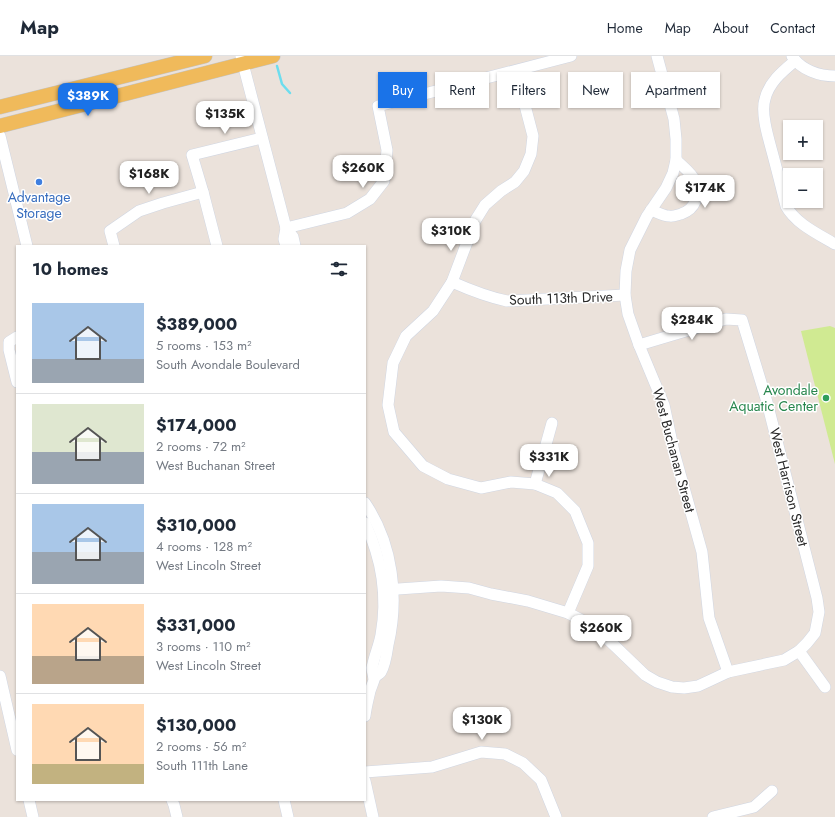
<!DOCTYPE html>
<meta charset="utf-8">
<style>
body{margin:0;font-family:Jost,sans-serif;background:#f2f2f3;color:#1f2937;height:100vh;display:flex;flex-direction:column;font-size:15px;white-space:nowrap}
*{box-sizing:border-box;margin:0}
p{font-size:13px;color:#747a83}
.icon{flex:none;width:22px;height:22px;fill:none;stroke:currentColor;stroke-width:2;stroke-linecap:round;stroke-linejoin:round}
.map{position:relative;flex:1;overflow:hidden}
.details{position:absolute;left:16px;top:189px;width:350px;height:556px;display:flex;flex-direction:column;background:#fff;border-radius:0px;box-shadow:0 1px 3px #0004}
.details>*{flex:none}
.top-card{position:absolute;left:378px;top:16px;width:380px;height:36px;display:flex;gap:8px}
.buttons{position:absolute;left:783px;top:64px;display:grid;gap:8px}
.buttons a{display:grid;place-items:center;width:40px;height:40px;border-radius:0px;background:#fff;box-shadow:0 1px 3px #0004;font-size:20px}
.price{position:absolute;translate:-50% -34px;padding:0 9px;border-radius:8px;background:#fff;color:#222;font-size:13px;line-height:26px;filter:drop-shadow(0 1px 2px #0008)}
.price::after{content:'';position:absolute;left:50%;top:24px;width:12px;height:9px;margin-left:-6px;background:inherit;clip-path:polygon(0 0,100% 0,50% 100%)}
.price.selected{background:#1a73e8;color:#fff}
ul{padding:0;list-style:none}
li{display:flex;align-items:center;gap:12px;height:100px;padding:0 16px}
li+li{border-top:1px solid #e0e1e3}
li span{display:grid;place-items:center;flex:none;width:112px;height:80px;border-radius:0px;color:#555}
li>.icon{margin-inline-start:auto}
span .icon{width:48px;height:48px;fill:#fffc;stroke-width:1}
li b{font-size:17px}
h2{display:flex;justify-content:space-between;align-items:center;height:48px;padding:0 16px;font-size:17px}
.chip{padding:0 14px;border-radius:0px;background:#fff;box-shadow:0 1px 3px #0004;font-size:14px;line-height:36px}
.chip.selected{background:#1a73e8;color:#fff}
header{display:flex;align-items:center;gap:24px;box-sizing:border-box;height:56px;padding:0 20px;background:#fff;border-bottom:1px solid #e0e1e3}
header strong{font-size:19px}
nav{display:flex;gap:22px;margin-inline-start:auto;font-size:14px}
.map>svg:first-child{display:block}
</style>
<header>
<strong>Map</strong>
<nav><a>Home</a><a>Map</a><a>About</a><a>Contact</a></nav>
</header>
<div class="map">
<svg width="835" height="761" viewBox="0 0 835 761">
<rect width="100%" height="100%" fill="#ebe2db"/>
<path fill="#d0ea92" d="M830,270L835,272V408L801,275Z"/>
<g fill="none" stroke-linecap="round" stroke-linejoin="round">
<path stroke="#6dddee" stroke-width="2.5" d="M277,10L282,28L290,37"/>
<defs>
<g id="minor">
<path d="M241,0L286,172L284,183L286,190"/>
<path d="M657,0L674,63L676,83V104L673,117L666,132L647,160L630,194L626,215L625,239L628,258L639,289L664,349L674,396L702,496L709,562L728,616"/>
<path d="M792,0C801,14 819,20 835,20"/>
<path d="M795,5C783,15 769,26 765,43C760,58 770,87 774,103C778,118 782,134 786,150C796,168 818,178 835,188"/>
<path d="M516,15L533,80L531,98L524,115L515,126L501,135L485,149L475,165L452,226L433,255L406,280L393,307L388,349L394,376L423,410L448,423L481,432L511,426L535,428L557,437L575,455L588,487V510L568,557"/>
<path d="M0,80L27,190"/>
<path d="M651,154C657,156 663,160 669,160C673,161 677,159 681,158C696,153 700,139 695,125C692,117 682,110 676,104"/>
<path d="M286,172L347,157L370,143L384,125L387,94L378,50L571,0"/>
<path d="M286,172L293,181L295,190"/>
<path d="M114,190L110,175L139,155L163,147L203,136"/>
<path d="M217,190L203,136L192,99L262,82"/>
<path d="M452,226C470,234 488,241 507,245L625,239"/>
<path d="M17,281L9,286V294L17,326"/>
<path d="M535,428L552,367"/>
<path d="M365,447C393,488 399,542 388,589C387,596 384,611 381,616C379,618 376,620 374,622"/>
<path d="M365,467C382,503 388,540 381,579C379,590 374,601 372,612C372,616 374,620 374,624C373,627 371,632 370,635C368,644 366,651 365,660"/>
<path d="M384,534L441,530L469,532L491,538L528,545L568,557L595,571L645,619L657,626L672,631L684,632L698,630L711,624L728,616L784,604L799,595L807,587L815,577L819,556L817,542L767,346L742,264L726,263L639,289"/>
<path d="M799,595L825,631"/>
<path d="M0,620L17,694"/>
<path d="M365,716L432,711L481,696L505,698L523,707L541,724L556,761"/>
<path d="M365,725L373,761"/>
<path d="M29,744L33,761"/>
<path d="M172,744L174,749L177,761"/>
<path d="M284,744L288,761"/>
<path d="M713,761L754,751L772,735"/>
</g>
<g id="major">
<path d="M0,51L205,0"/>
<path d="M0,70L273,0"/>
</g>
</defs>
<use href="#minor" stroke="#d0d6e2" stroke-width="12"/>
<use href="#major" stroke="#c3c3c3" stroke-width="15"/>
<use href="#minor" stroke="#fff" stroke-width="11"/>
<use href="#major" stroke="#f0ba5b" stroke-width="14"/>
</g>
<circle fill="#3f7fe0" stroke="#fff" stroke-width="1.5" cx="39" cy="126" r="4"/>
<circle fill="#2e9e5b" stroke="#fff" stroke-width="1.5" cx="826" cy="342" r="4"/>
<g text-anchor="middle" stroke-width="3" stroke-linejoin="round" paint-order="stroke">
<g font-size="14" fill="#366cbe" stroke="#fff">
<text x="39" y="146">Advantage<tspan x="39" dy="16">Storage</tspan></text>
</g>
<g font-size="14" fill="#292929" stroke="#fff">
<text transform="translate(561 242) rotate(-2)" y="5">South 113th Drive</text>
<text transform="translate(674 394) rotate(75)" y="5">West Buchanan Street</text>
<text transform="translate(789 431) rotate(76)" y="5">West Harrison Street</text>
</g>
<g font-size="14" fill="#27864d" stroke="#fff" text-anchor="end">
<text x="818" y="339">Avondale<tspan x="818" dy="16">Aquatic Center</tspan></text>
</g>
</g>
</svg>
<div class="buttons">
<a>+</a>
<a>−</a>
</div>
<b class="price selected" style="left:88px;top:61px">$389K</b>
<b class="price" style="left:225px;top:79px">$135K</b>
<b class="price" style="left:363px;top:133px">$260K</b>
<b class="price" style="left:149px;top:139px">$168K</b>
<b class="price" style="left:705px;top:153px">$174K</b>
<b class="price" style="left:451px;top:196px">$310K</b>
<b class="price" style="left:692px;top:285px">$284K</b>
<b class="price" style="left:549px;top:422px">$331K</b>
<b class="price" style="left:601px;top:593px">$260K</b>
<b class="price" style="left:482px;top:685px">$130K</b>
<div class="top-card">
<a class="chip selected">Buy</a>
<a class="chip">Rent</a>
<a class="chip">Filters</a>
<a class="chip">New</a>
<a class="chip">Apartment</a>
</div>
<section class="details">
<h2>10 homes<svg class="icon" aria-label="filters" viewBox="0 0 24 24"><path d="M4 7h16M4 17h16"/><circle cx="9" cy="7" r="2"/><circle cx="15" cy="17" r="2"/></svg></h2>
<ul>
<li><span style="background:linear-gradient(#a9c7e8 70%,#9aa5b1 0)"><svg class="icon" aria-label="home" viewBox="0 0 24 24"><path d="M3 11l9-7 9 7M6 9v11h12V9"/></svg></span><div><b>$389,000</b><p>5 rooms · 153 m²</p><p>South Avondale Boulevard</p></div></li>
<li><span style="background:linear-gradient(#dfe7d0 60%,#9aa5b1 0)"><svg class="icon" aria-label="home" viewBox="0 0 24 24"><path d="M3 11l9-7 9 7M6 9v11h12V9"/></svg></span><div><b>$174,000</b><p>2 rooms · 72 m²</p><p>West Buchanan Street</p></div></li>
<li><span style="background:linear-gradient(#a9c7e8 60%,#9aa5b1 0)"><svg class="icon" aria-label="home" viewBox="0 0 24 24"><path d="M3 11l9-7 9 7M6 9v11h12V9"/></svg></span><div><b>$310,000</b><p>4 rooms · 128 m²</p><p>West Lincoln Street</p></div></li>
<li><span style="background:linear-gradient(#ffd9b3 65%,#b9a48a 0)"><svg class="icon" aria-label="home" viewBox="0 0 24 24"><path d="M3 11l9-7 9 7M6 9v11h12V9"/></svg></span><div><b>$331,000</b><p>3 rooms · 110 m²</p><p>West Lincoln Street</p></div></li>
<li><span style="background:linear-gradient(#ffd9b3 75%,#c2b280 0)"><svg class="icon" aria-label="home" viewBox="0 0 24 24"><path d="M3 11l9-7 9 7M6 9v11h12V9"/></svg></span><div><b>$130,000</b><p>2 rooms · 56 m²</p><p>South 111th Lane</p></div></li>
</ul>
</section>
</div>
